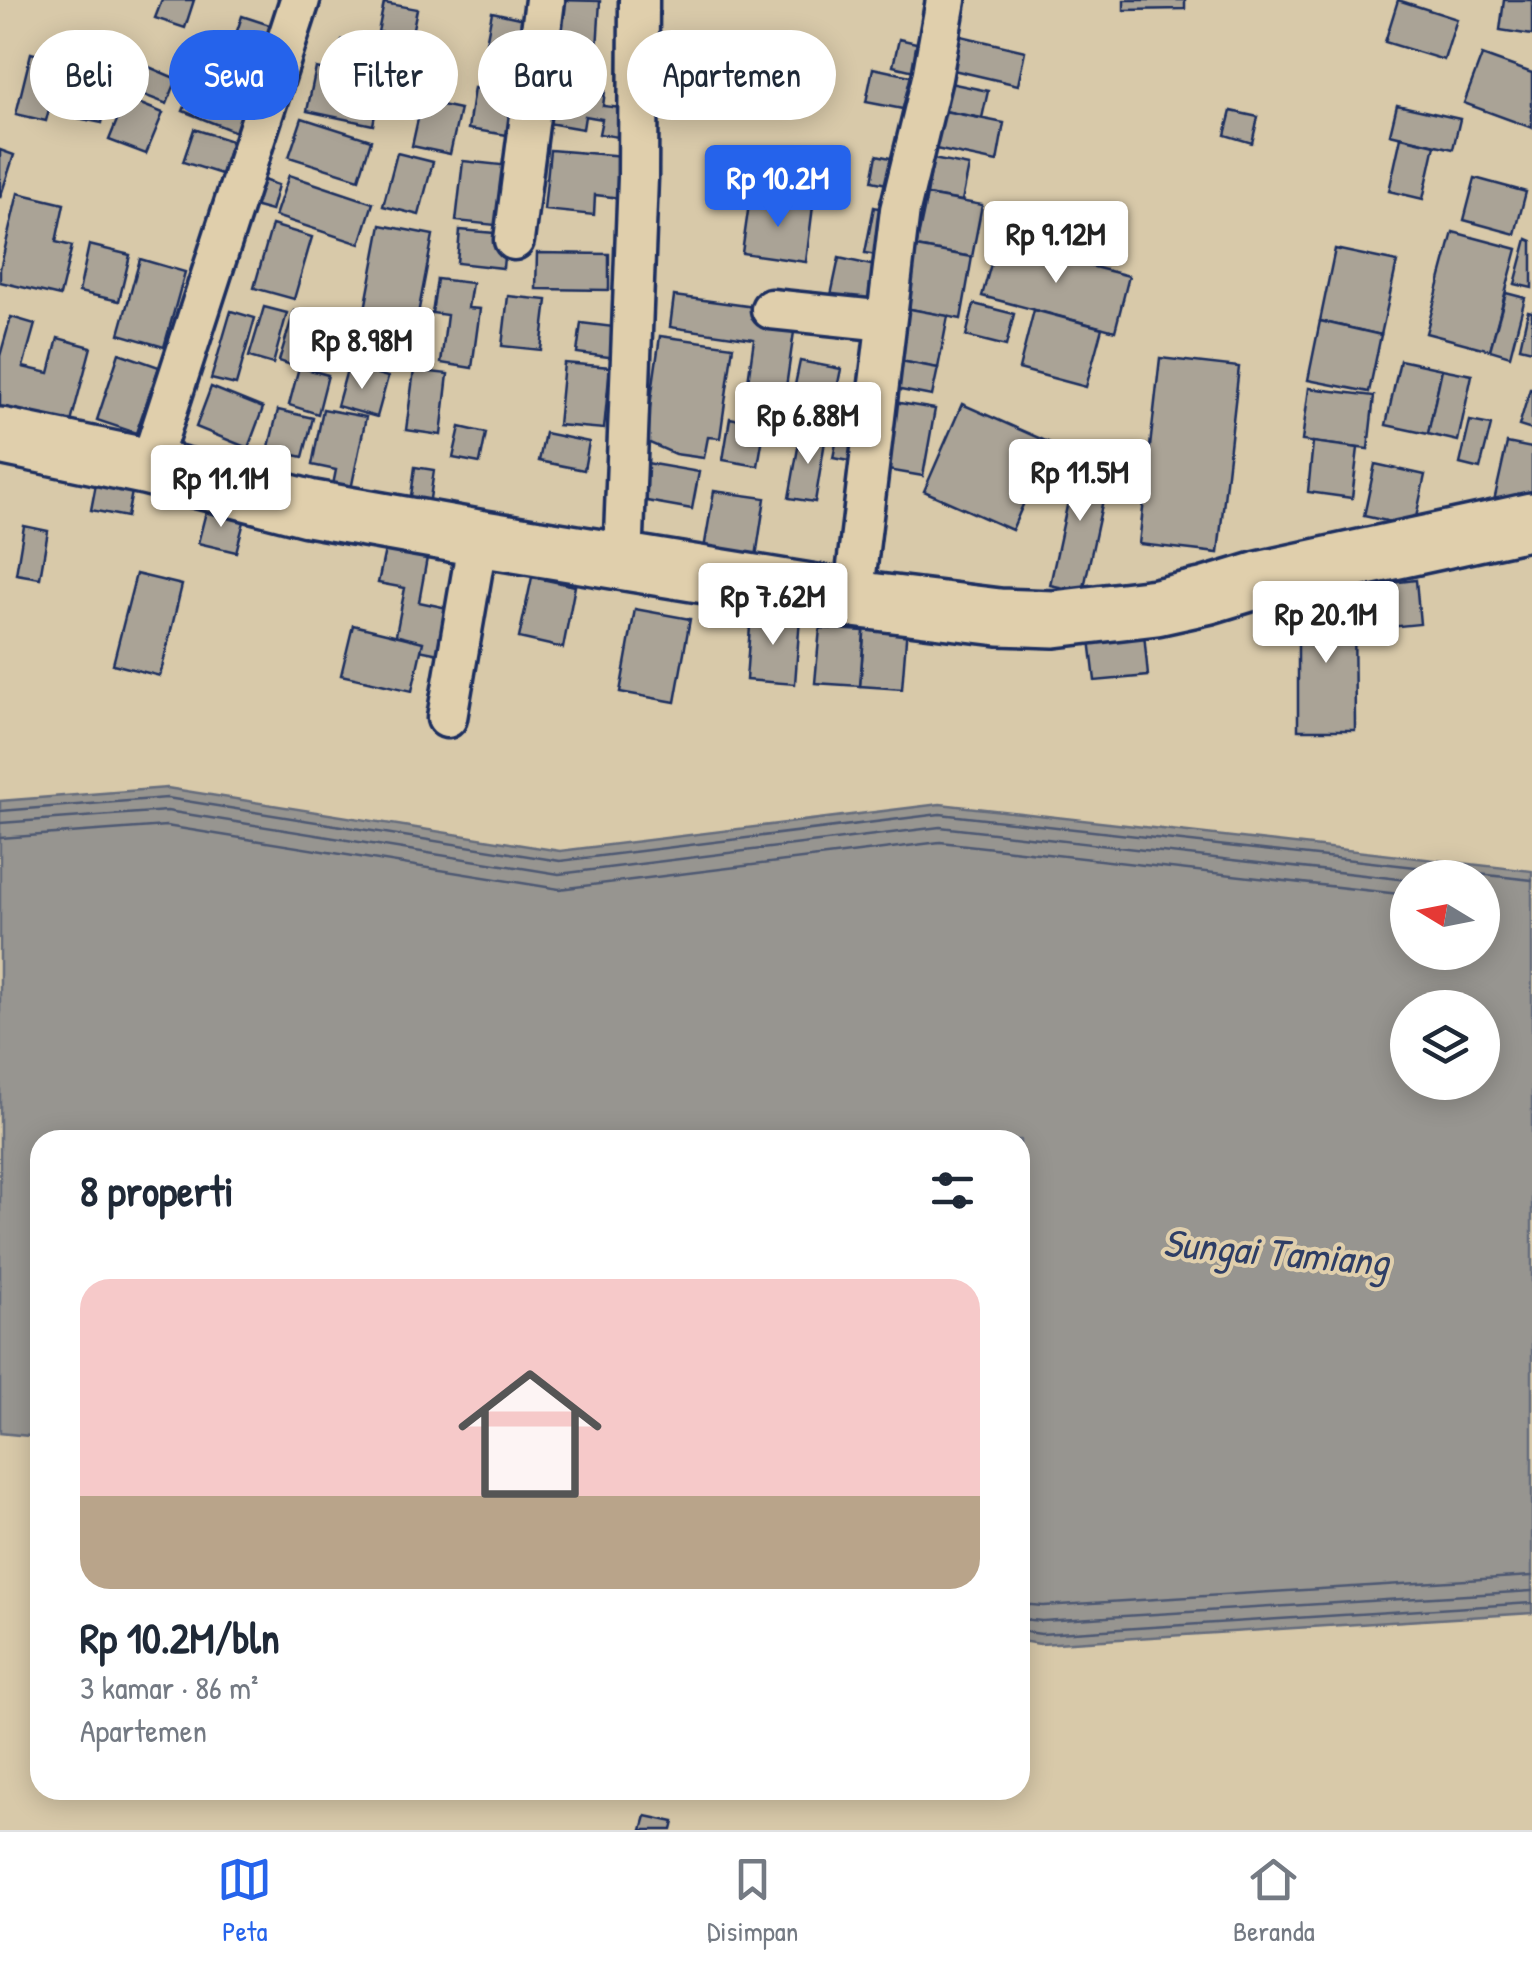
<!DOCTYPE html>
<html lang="id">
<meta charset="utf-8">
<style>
body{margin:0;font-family:"Patrick Hand",sans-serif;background:#f2f2f3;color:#1f2937;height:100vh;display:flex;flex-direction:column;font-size:38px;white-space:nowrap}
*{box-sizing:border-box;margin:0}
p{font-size:32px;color:#747a83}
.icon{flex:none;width:55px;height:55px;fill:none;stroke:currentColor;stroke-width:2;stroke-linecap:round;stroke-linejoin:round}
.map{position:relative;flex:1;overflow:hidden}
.details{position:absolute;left:30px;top:1130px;width:1000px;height:670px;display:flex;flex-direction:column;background:#fff;border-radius:30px;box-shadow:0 5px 25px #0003}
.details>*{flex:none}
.guide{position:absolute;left:30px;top:30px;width:1000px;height:90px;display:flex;gap:20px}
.needle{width:65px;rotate:280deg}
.fabs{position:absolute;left:1390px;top:860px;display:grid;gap:20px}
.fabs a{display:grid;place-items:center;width:110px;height:110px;border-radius:50%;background:#fff;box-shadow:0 5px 25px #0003;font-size:50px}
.price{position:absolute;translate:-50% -85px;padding:0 22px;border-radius:10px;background:#fff;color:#222;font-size:32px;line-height:65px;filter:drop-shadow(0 2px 5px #0008)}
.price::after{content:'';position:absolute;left:50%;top:60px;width:30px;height:22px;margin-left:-15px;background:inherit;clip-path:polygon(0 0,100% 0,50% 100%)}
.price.selected{background:#2563eb;color:#fff}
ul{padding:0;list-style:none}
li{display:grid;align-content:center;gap:20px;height:530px;padding:0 50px}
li+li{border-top:2px solid #e0e1e3}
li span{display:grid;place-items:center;height:310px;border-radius:30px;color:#555}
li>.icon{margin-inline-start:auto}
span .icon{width:180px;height:180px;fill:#fffc;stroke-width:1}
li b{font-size:42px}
h2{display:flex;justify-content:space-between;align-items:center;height:120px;padding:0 50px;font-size:42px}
.chip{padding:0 35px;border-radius:45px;background:#fff;box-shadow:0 5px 25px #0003;font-size:35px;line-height:90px}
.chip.selected{background:#2563eb;color:#fff}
.tabs{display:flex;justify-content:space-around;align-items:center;height:140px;border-top:2px solid #e0e1e3;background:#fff;font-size:28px;color:#747a83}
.tabs a{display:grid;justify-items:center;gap:5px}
.tabs .selected{color:#2563eb}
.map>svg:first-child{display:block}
</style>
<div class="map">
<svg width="1532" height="1830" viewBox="0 0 1532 1830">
<rect width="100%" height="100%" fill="#d8c9a9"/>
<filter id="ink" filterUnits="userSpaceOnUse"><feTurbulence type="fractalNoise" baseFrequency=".01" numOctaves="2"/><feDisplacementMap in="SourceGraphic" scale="20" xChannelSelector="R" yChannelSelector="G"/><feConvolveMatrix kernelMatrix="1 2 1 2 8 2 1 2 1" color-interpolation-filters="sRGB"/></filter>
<g filter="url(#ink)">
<path fill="#979590" stroke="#656c7c" stroke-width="2.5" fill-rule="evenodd" d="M167,788L560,851L940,804L1532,871V1613L1040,1644L1020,1641V1140H40V1437L0,1433V801ZM1408,878H1482V952H1408ZM1408,1008H1482V1082H1408Z"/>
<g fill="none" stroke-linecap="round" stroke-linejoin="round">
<g stroke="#4d5872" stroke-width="2.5">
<path d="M0,811L167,798L560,861L940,814L1532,880"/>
<path d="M0,823L167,811L559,874L940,827L1408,880"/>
<path d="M0,838L166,826L559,889L940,842L1408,895"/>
<path d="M1020,1604L1043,1606L1532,1576"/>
<path d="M1020,1619L1042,1621L1532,1591"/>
<path d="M1020,1631L1041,1634L1532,1603"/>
</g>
</g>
<g fill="#aaa396" stroke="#1b2f5e" stroke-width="2.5">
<path d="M162,0H194L185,28L155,18Z"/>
<path d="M558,0L600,1L597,49L556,47Z"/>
<path d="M1124,0H1185V9L1124,10Z"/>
<path d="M1398,0L1457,19L1444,60L1385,42Z"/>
<path d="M1504,0H1532V35L1500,30Z"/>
<path d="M384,3L417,9L411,38L378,32Z"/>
<path d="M492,12L533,21L525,56L485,48Z"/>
<path d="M242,16L276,27L265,60L231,49Z"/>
<path d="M957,35L1025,51L1018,85L949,69Z"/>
<path d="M899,39L929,46L923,73L893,66Z"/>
<path d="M342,40L372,50L363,74L334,64Z"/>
<path d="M403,52L440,59L433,93L397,86Z"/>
<path d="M31,53L61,61L46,121L16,114Z"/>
<path d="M81,53L115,60L102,123L68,116Z"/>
<path d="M1482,55L1532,73V128L1464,103Z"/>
<path d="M142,64L177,79L167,104L131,90Z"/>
<path d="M316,68L381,82L373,125L307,111Z"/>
<path d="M873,68L915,77L908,110L866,102Z"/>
<path d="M197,77L249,97L236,132L183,111Z"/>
<path d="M549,82L605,91L603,106L621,108L631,139L599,134L602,119L585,116L583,129L542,122Z"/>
<path d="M945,82L988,91L982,118L939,110Z"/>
<path d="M474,88L520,95L514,136L468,129Z"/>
<path d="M126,98L163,113L146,154L109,140Z"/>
<path d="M422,101L460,109L450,154L412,146Z"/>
<path d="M1397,105L1460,119L1453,149L1390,134Z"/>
<path d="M939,110L1004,123L997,162L931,148Z"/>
<path d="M1231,111L1258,117L1252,143L1225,135Z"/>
<path d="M302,118L371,140L359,179L289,157Z"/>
<path d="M194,129L232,141L221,174L183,162Z"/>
<path d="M1401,137L1435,145L1423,199L1389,191Z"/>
<path d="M0,150L14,155L0,198Z"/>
<path d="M550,150L624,156L621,198L595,195L594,215L544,210Z"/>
<path d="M397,153L433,162L419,215L383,206Z"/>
<path d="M877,155L903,161L897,186L872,181Z"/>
<path d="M933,159L969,166L962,201L927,195Z"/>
<path d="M463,161L511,166L505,226L456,221Z"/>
<path d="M289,175L373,203L360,244L275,216Z"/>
<path d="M1475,178L1526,192L1515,234L1464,220Z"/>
<path d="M260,179L278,185L271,211L253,206Z"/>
<path d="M18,193L64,204L56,242L72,246L60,296L0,282V269Z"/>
<path d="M927,195L982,205L972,257L916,247Z"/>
<path d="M750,197L813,206L806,262L742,253Z"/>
<path d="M874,207L895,212L887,257L865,253Z"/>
<path d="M272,225L312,237L294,299L254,288Z"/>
<path d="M381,225L433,235L411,351L359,341Z"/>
<path d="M460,230L506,234L503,268L457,263Z"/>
<path d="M1453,232L1517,249L1490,350L1426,333Z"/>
<path d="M1527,239L1532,241V288L1515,284Z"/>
<path d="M997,242L1129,276L1115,331L982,296Z"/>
<path d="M89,245L130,255L119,301L79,292Z"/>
<path d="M916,247L972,257L961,319L905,308Z"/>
<path d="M1335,249L1397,262L1381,335L1320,321Z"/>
<path d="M537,253L609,254V290L536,289Z"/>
<path d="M839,258L885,268L876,311L830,300Z"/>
<path d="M140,259L185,272L164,347L119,334Z"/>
<path d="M437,279L472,283L468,308L480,309L472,368L441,363L447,315L432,313Z"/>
<path d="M1506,293L1525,298L1510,356L1490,350Z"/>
<path d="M508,296L547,300L541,350L502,346Z"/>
<path d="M674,296L762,308L795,325L782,415L744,410L754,339L670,327Z"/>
<path d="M974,304L1014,314L1006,346L966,336Z"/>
<path d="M264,307L287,313L273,364L249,357Z"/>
<path d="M905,308L948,316L938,368L895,360Z"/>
<path d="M1034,310L1102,328L1086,387L1019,369Z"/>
<path d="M231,311L255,318L236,385L211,379Z"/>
<path d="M294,311L336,324L326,357L300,349L294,366L279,361Z"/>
<path d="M1528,311L1532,312V350L1520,347Z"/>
<path d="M11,317L35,324L23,367L49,373L58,338L91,347L69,430L0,411V356Z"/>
<path d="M1320,321L1381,335L1369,392L1308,380Z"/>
<path d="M581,323L622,328L617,358L577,353Z"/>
<path d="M660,336L733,346L720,438L708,437L704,458L675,454L645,441Z"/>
<path d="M119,353L159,367L136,433L97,420Z"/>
<path d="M1160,358L1239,367L1218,553L1139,544Z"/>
<path d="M895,360L938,368L932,396L890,388Z"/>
<path d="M1400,360L1442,369L1428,434L1386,425Z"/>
<path d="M800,361L841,369L829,427L788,419Z"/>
<path d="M564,363L610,367L604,429L558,425Z"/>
<path d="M348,366L388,377L377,417L337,406Z"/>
<path d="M299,367L328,375L318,414L289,405Z"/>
<path d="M1442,369L1472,375L1458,441L1428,434Z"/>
<path d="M414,370L448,374L441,435L406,430Z"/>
<path d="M211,387L263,408L248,448L196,427Z"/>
<path d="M1309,388L1374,396L1368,449L1302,441Z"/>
<path d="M847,389L877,395L864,464L833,458Z"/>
<path d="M1530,389H1532V430L1519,426Z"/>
<path d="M894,402L935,409L923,476L882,469Z"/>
<path d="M962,404L1050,443L1012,530L924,491Z"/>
<path d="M323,409L366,417L349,499L331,495L336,470L312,465Z"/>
<path d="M278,410L313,418L303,457L286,453L282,471L264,467Z"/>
<path d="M730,418L765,425L758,466L723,460Z"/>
<path d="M1470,421L1491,425L1480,469L1460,464Z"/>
<path d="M460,427L486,433L480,463L453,458Z"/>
<path d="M801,431L826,435L815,502L789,498Z"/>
<path d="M545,433L589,442L584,470L539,461Z"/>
<path d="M1313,442L1358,448L1352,498L1308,492Z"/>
<path d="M1507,443L1532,448V510L1494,501Z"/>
<path d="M1078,455L1111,463L1083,592L1050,585Z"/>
<path d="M647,463L699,472L692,509L641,500Z"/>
<path d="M1375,464L1425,475L1414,527L1364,516Z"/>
<path d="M415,467L434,470L429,506L410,503Z"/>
<path d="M96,484L132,492L127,517L91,510Z"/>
<path d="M714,491L765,498L756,557L704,549Z"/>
<path d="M207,508L245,518L236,552L198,543Z"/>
<path d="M24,526L48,531L40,578L16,574Z"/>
<path d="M385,550L427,558L419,602L452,609L444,655L394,645L405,588L378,583Z"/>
<path d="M136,574L182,585L160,676L113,664Z"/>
<path d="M532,577L575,586L563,648L519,638Z"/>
<path d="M1416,580L1420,624L1369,629L1365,586Z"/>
<path d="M1354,602L1355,730H1298V603Z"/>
<path d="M635,609L690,619L675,702L620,692Z"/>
<path d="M751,613L800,617L795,684L746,680Z"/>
<path d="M865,622L907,626L902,689L860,686Z"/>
<path d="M353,625L423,642L412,691L341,675Z"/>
<path d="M820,628L864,631L860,686L815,683Z"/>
<path d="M1144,633L1148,676L1095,681L1090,639Z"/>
<path d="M646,1816L674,1822L672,1830H642Z"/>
</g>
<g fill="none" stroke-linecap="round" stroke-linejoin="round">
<defs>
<g id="street">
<path d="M514,240L545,0"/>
<path d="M771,309L886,321"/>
<path d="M149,467L300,0"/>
<path d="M623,562L638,178L639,0"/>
<path d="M853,599L900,210L932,78L946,0"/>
<path d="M447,718L478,538"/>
</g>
<path id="secondary" d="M0,436L149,467L308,508L478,538L853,599L999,617L1054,619L1156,607L1206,596L1259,580L1532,521"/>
</defs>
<use href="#street" stroke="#1b2f5e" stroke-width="45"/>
<use href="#secondary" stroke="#1b2f5e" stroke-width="62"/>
<use href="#street" stroke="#e0cfac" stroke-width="38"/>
<use href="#secondary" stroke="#e0cfac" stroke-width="55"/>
</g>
</g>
<g text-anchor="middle" stroke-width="8" stroke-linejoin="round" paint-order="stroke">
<g font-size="40" font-style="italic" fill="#2e3e66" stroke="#e0cfac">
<text transform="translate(1276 1252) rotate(5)" y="14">Sungai Tamiang</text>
</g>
</g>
</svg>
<div class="fabs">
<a><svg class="needle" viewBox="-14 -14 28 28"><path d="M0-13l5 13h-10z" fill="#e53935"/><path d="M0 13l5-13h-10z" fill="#747a83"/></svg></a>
<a><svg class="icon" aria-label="layers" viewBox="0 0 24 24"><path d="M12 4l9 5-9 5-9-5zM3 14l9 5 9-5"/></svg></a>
</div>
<b class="price selected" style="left:778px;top:230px">Rp 10.2M</b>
<b class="price" style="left:1056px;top:286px">Rp 9.12M</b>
<b class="price" style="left:362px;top:392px">Rp 8.98M</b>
<b class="price" style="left:808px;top:467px">Rp 6.88M</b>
<b class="price" style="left:1080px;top:524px">Rp 11.5M</b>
<b class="price" style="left:221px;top:530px">Rp 11.1M</b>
<b class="price" style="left:773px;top:648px">Rp 7.62M</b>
<b class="price" style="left:1326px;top:666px">Rp 20.1M</b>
<div class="guide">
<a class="chip">Beli</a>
<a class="chip selected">Sewa</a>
<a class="chip">Filter</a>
<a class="chip">Baru</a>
<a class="chip">Apartemen</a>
</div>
<section class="details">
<h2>8 properti<svg class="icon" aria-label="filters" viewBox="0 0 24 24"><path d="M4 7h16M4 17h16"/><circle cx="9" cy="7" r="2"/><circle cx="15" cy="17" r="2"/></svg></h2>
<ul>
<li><span style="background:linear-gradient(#f6c9c9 70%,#b9a48a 0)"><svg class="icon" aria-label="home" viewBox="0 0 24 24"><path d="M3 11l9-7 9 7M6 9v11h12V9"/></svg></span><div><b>Rp 10.2M/bln</b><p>3 kamar · 86 m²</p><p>Apartemen</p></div></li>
</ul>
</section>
</div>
<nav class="tabs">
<a class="selected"><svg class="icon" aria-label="map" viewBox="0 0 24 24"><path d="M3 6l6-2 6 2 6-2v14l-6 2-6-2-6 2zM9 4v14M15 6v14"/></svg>Peta</a>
<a><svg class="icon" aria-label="saved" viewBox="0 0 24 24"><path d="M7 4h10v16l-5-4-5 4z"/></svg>Disimpan</a>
<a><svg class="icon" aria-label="home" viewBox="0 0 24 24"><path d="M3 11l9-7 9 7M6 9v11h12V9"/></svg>Beranda</a>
</nav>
